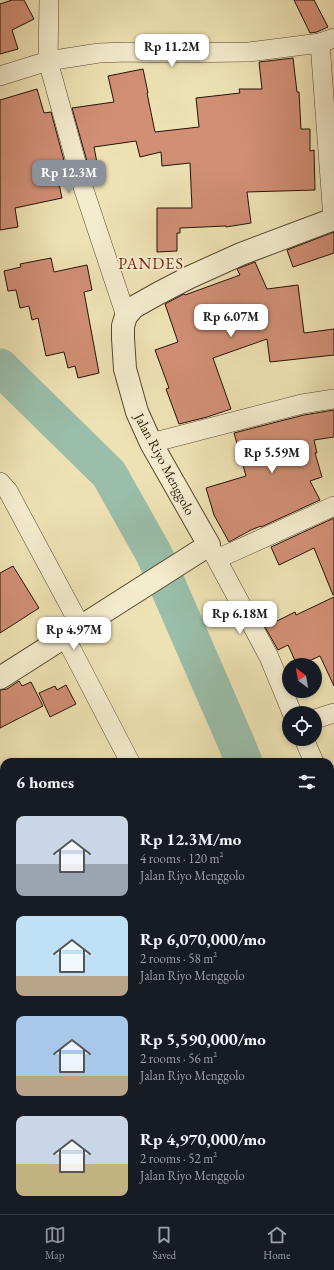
<!DOCTYPE html>
<meta charset="utf-8">
<style>
body{margin:0;font-family:"EB Garamond",serif;background:#20242c;color:#f1f3f6;height:100vh;display:flex;flex-direction:column;font-size:15px;white-space:nowrap}
*{box-sizing:border-box;margin:0}
p{font-size:13px;color:#9ea1a6}
.icon{flex:none;width:22px;height:22px;fill:none;stroke:currentColor;stroke-width:2;stroke-linecap:round;stroke-linejoin:round}
.map{position:relative;flex:1;overflow:hidden}
.panel{position:absolute;left:0px;top:758px;width:334px;height:456px;display:flex;flex-direction:column;background:#171b24;border-radius:12px 12px 0 0;box-shadow:0 2px 6px #0003}
.panel>*{flex:none}
.needle{width:26px;rotate:329deg}
.tools{position:absolute;left:282px;top:658px;display:grid;gap:8px}
.tools a{display:grid;place-items:center;width:40px;height:40px;border-radius:50%;background:#171b24;box-shadow:0 2px 6px #0003;font-size:20px}
.price{position:absolute;translate:-50% -34px;padding:0 9px;border-radius:8px;background:#fff;color:#222;font-size:13px;line-height:26px;filter:drop-shadow(0 1px 2px #0008)}
.price::after{content:'';position:absolute;left:50%;top:24px;width:12px;height:9px;margin-left:-6px;background:inherit;clip-path:polygon(0 0,100% 0,50% 100%)}
.price.current{background:#8c9099;color:#fff}
ul{padding:0;list-style:none}
li{display:flex;align-items:center;gap:12px;height:100px;padding:0 16px}
li span{display:grid;place-items:center;flex:none;width:112px;height:80px;border-radius:8px;color:#555}
li>.icon{margin-inline-start:auto}
span .icon{width:48px;height:48px;fill:#fffc;stroke-width:1}
li b{font-size:17px}
h2{display:flex;justify-content:space-between;align-items:center;height:48px;padding:0 16px;font-size:17px}
.menu{display:flex;justify-content:space-around;align-items:center;height:56px;border-top:1px solid #363941;background:#171b24;font-size:11px;color:#9ea1a6}
.menu a{display:grid;justify-items:center;gap:2px}
.menu .current{color:#8c9099}
.map>svg:first-child{display:block}
</style>
<div class="map">
<svg width="334" height="1214" viewBox="0 0 334 1214">
<rect width="100%" height="100%" fill="#eee2b4"/>
<filter id="stains"><feTurbulence type="fractalNoise" baseFrequency=".005" numOctaves="4"/><feColorMatrix values="0 0 0 0 .2 0 0 0 0 .09 0 0 0 0 .02 0 0 0 .5 -.17"/></filter>
<radialGradient id="worn" r=".72"><stop offset=".6" stop-color="#630" stop-opacity="0"/><stop offset="1" stop-color="#630" stop-opacity=".3"/></radialGradient>
<g fill="none" stroke-linecap="round" stroke-linejoin="round">
<g stroke="#9abea9" stroke-width="37">
<path d="M0,367L109,474L154,554L235,740L244,762"/>
<path d="M330,988L334,998"/>
</g>
</g>
<g fill="#d18f76" stroke="#251305">
<path d="M12,0H24L34,19L12,30L18,49L0,54V4Z"/>
<path d="M294,0H314L328,27L317,32L310,33Z"/>
<path d="M293,58L297,92H299L301,129H310V151L314,150L315,190L247,192L251,223L226,227V226L180,228V233H177V251L157,252V208H192L190,163L162,166L161,152L140,157L136,141L94,147L97,163L88,165L72,108L114,102L108,76L143,69L148,93H147L155,132L199,127L196,98L240,93L239,89H262L259,62Z"/>
<path d="M37,89L44,113L51,112L66,168L68,182L59,184L62,198L15,208L18,227L0,230V100Z"/>
<path d="M334,232V253L293,267L287,250Z"/>
<path d="M51,258L54,272L87,265L92,290L84,292L99,373L78,378L75,366L68,368L64,352L46,356L38,318L32,320L29,306L20,308L16,290L8,291L4,271L21,267L20,264Z"/>
<path d="M255,262L267,289L298,285L304,333L334,329V355L270,362L267,339L213,358L231,409L207,417L179,424L166,389L169,388L155,350L178,342L165,304L184,294L185,295L240,275L237,269Z"/>
<path d="M334,410V437L314,440L317,453H315L322,477L310,481L320,500L261,527V526L251,530L229,542L214,515L206,488L246,476L234,433L304,415Z"/>
<path d="M334,518V595H333L314,548L279,565L271,547Z"/>
<path d="M13,566L39,608L0,633V573Z"/>
<path d="M334,597V686L320,656L300,665H297L288,645L278,650L265,627L295,612L296,615Z"/>
<path d="M19,681L22,686L31,682L43,706L0,728V690L7,689Z"/>
<path d="M66,685L76,704L50,717L39,693L55,686L57,690Z"/>
</g>
<g fill="none" stroke-linecap="round" stroke-linejoin="round">
<defs>
<g id="minor">
<path d="M49,0L48,61L82,184L126,316"/>
<path d="M320,43L333,219"/>
<path d="M0,76L48,61L99,53L127,52L167,53L249,52L320,43L334,38"/>
<path d="M151,443L302,404L334,399"/>
<path d="M0,482L8,491L81,627"/>
<path d="M209,545L269,657L292,713"/>
<path d="M217,559L334,506"/>
<path d="M65,637L130,762"/>
<path d="M315,719L334,713"/>
<path d="M304,739L314,762"/>
<path d="M330,799L334,808"/>
<path d="M330,1156L334,1164"/>
</g>
<path id="tertiary" d="M0,678L209,545L151,443L137,412L125,369L123,338V326L126,316L134,307L159,293L190,277L241,254L334,219"/>
</defs>
<use href="#minor" stroke="#574731" stroke-width="20"/>
<use href="#tertiary" stroke="#574731" stroke-width="24"/>
<use href="#minor" stroke="#f4ecce" stroke-width="19"/>
<use href="#tertiary" stroke="#f4ecce" stroke-width="22"/>
</g>
<g text-anchor="middle" stroke-width="4" stroke-linejoin="round" paint-order="stroke">
<g font-size="14" fill="#251305" stroke="#f4ecce">
<text transform="translate(165 464) rotate(62)" y="5">Jalan Riyo Menggolo</text>
</g>
<g font-size="16" letter-spacing="1" fill="#7a1f14" stroke="#f4ecce">
<text x="151" y="269">PANDES</text>
</g>
</g>
<rect width="100%" height="100%" filter="url(#stains)"/>
<rect width="100%" height="100%" fill="url(#worn)"/>
</svg>
<div class="tools">
<a><svg class="needle" viewBox="-14 -14 28 28"><path d="M0-13l5 13h-10z" fill="#e53935"/><path d="M0 13l5-13h-10z" fill="#9ea1a6"/></svg></a>
<a><svg class="icon" aria-label="locate" viewBox="0 0 24 24"><circle cx="12" cy="12" r="6"/><path d="M12 2v4M12 18v4M2 12h4M18 12h4"/></svg></a>
</div>
<b class="price" style="left:172px;top:68px">Rp 11.2M</b>
<b class="price current" style="left:69px;top:194px">Rp 12.3M</b>
<b class="price" style="left:231px;top:338px">Rp 6.07M</b>
<b class="price" style="left:272px;top:474px">Rp 5.59M</b>
<b class="price" style="left:240px;top:635px">Rp 6.18M</b>
<b class="price" style="left:74px;top:651px">Rp 4.97M</b>
<section class="panel">
<h2>6 homes<svg class="icon" aria-label="filters" viewBox="0 0 24 24"><path d="M4 7h16M4 17h16"/><circle cx="9" cy="7" r="2"/><circle cx="15" cy="17" r="2"/></svg></h2>
<ul>
<li><span style="background:linear-gradient(#c9d6e8 60%,#9aa5b1 0)"><svg class="icon" aria-label="home" viewBox="0 0 24 24"><path d="M3 11l9-7 9 7M6 9v11h12V9"/></svg></span><div><b>Rp 12.3M/mo</b><p>4 rooms · 120 m²</p><p>Jalan Riyo Menggolo</p></div></li>
<li><span style="background:linear-gradient(#bfe0f5 75%,#b9a48a 0)"><svg class="icon" aria-label="home" viewBox="0 0 24 24"><path d="M3 11l9-7 9 7M6 9v11h12V9"/></svg></span><div><b>Rp 6,070,000/mo</b><p>2 rooms · 58 m²</p><p>Jalan Riyo Menggolo</p></div></li>
<li><span style="background:linear-gradient(#a9c7e8 75%,#b9a48a 0)"><svg class="icon" aria-label="home" viewBox="0 0 24 24"><path d="M3 11l9-7 9 7M6 9v11h12V9"/></svg></span><div><b>Rp 5,590,000/mo</b><p>2 rooms · 56 m²</p><p>Jalan Riyo Menggolo</p></div></li>
<li><span style="background:linear-gradient(#c9d6e8 60%,#c2b280 0)"><svg class="icon" aria-label="home" viewBox="0 0 24 24"><path d="M3 11l9-7 9 7M6 9v11h12V9"/></svg></span><div><b>Rp 4,970,000/mo</b><p>2 rooms · 52 m²</p><p>Jalan Riyo Menggolo</p></div></li>
</ul>
</section>
</div>
<nav class="menu">
<a class="current"><svg class="icon" aria-label="map" viewBox="0 0 24 24"><path d="M3 6l6-2 6 2 6-2v14l-6 2-6-2-6 2zM9 4v14M15 6v14"/></svg>Map</a>
<a><svg class="icon" aria-label="saved" viewBox="0 0 24 24"><path d="M7 4h10v16l-5-4-5 4z"/></svg>Saved</a>
<a><svg class="icon" aria-label="home" viewBox="0 0 24 24"><path d="M3 11l9-7 9 7M6 9v11h12V9"/></svg>Home</a>
</nav>
